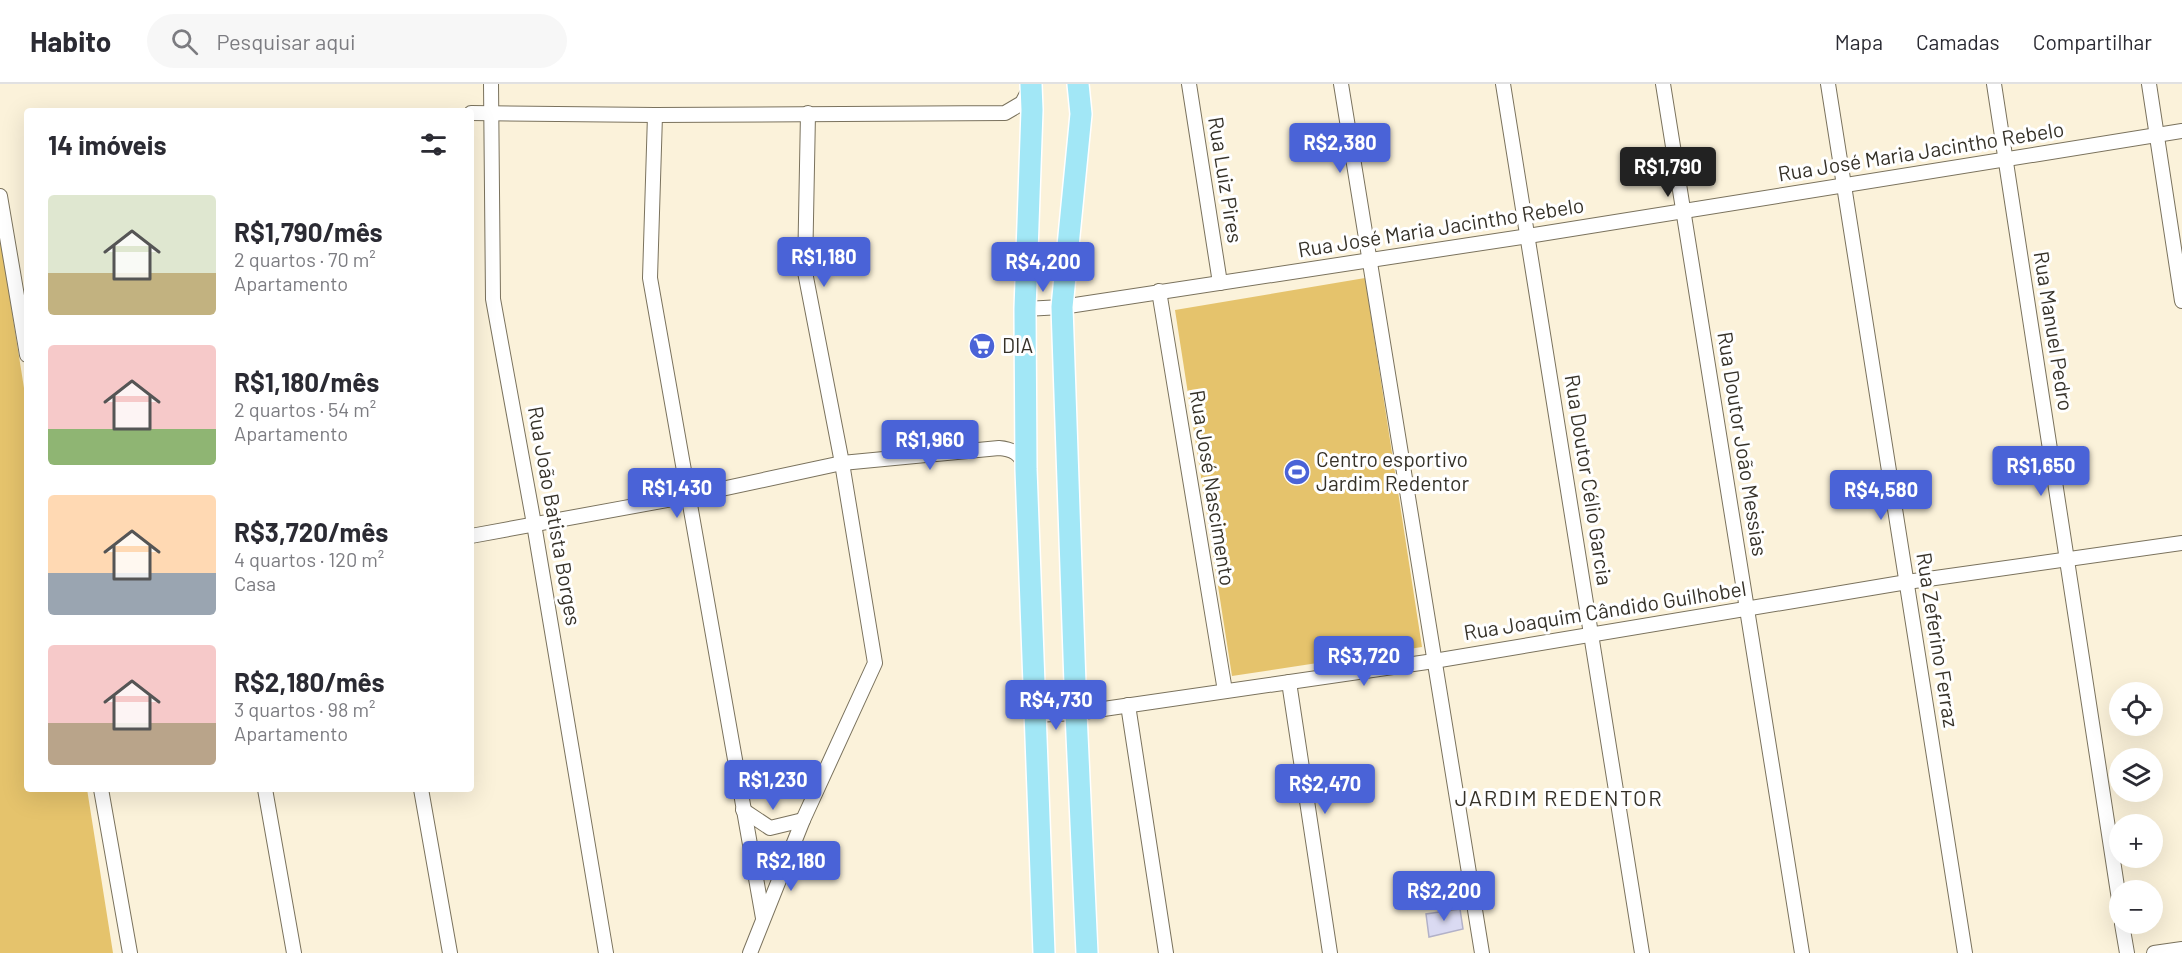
<!DOCTYPE html>
<html lang="pt">
<meta charset="utf-8">
<style>
body{margin:0;font-family:Barlow,sans-serif;background:#f7f7f7;color:#2b2b33;height:100vh;display:flex;flex-direction:column;font-size:22px;white-space:nowrap}
*{box-sizing:border-box;margin:0}
p{font-size:20px;color:#7c7c81}
.icon{flex:none;width:33px;height:33px;fill:none;stroke:currentColor;stroke-width:2;stroke-linecap:round;stroke-linejoin:round}
.map{position:relative;flex:1;overflow:hidden}
.details{position:absolute;left:24px;top:24px;width:450px;height:684px;display:flex;flex-direction:column;background:#fff;border-radius:6px;box-shadow:0 6px 24px #0002}
.details>*{flex:none}
.controls{position:absolute;left:2109px;top:598px;display:grid;gap:12px}
.controls a{display:grid;place-items:center;width:54px;height:54px;border-radius:50%;background:#fff;box-shadow:0 6px 24px #0002;font-size:30px}
.price{position:absolute;translate:-50% -51px;padding:0 14px;border-radius:6px;background:#4a63d7;color:#fff;font-size:20px;line-height:39px;filter:drop-shadow(0 2px 3px #0008)}
.price::after{content:'';position:absolute;left:50%;top:36px;width:18px;height:14px;margin-left:-9px;background:inherit;clip-path:polygon(0 0,100% 0,50% 100%)}
.price.active{background:#222;color:#fff}
ul{padding:0;list-style:none}
li{display:flex;align-items:center;gap:18px;height:150px;padding:0 24px}
li span{display:grid;place-items:center;flex:none;width:168px;height:120px;border-radius:6px;color:#555}
li>.icon{margin-inline-start:auto}
span .icon{width:72px;height:72px;fill:#fffc;stroke-width:1}
li b{font-size:26px}
h2{display:flex;justify-content:space-between;align-items:center;height:72px;padding:0 24px;font-size:26px}
header{display:flex;align-items:center;gap:36px;box-sizing:border-box;height:84px;padding:0 30px;background:#fff;border-bottom:2px solid #e1e1e2}
header strong{font-size:28px}
nav{display:flex;gap:33px;margin-inline-start:auto;font-size:21px}
.search{width:420px;height:54px;background:#f7f7f7;display:flex;align-items:center;gap:15px;box-sizing:border-box;padding:0 21px;border-radius:33px;color:#7c7c81;font-size:22px}
.map>svg:first-child{display:block}
</style>
<header>
<strong>Habito</strong>
<div class="search"><svg class="icon" aria-label="search" viewBox="0 0 24 24"><circle cx="10" cy="10" r="6"/><path d="M15 15l6 6"/></svg>Pesquisar aqui</div>
<nav><a>Mapa</a><a>Camadas</a><a>Compartilhar</a></nav>
</header>
<div class="map">
<svg width="2182" height="869" viewBox="0 0 2182 869">
<rect width="100%" height="100%" fill="#fbf2da"/>
<g fill="#e5c36c">
<path d="M0,152L27,323V705H87L113,869H0Z"/>
<path d="M1365,194L1422,563L1232,592L1175,226Z"/>
</g>
<path fill="#dadaf2" stroke="#b2b1c8" stroke-width="1.5" d="M1460,825L1463,845L1429,853L1426,830Z"/>
<g fill="none" stroke-linecap="round" stroke-linejoin="round">
<defs>
<g id="street">
<path d="M491,0L493,215L534,440L606,869"/>
<path d="M1189,0L1220,199"/>
<path d="M1341,0L1482,869"/>
<path d="M1503,0L1642,869"/>
<path d="M1663,0L1802,869"/>
<path d="M1828,0L1965,869"/>
<path d="M1994,0L2120,822"/>
<path d="M2149,0L2182,217"/>
<path d="M471,29L655,31L1005,29L1022,19L1030,4"/>
<path d="M655,31L650,194L763,834"/>
<path d="M0,112L27,271"/>
<path d="M1159,207L1225,607"/>
<path d="M1025,225L1062,223L1528,152L2182,47"/>
<path d="M471,452L689,412L842,379L999,364C1013,365 1021,370 1025,383"/>
<path d="M1289,598L1330,869"/>
<path d="M1128,621L1166,869"/>
<path d="M1034,631L1076,629L1434,577L1907,498L2182,459"/>
<path d="M101,705L130,869"/>
<path d="M265,705L294,869"/>
<path d="M421,705L450,869"/>
<path d="M743,726L770,744L803,736"/>
<path d="M2122,840L2127,869"/>
<path d="M750,869L803,736L875,579L842,379L805,188L808,29"/>
<path d="M2154,869L2182,865"/>
</g>
<g id="primary">
<path d="M1031,0L1032,26L1025,225L1026,385L1044,869"/>
<path d="M1078,0L1081,30L1062,223L1076,629L1087,869"/>
</g>
</defs>
<use href="#street" stroke="#7a725d" stroke-width="16"/>
<use href="#primary" stroke="#fff" stroke-width="24"/>
<use href="#street" stroke="#fff" stroke-width="14"/>
<use href="#primary" stroke="#a2e7f6" stroke-width="21"/>
</g>
<defs>
<symbol id="supermarket-disc" viewBox="-11 -11 22 22"><circle r="9.5" fill="#4a63d7" stroke="#fff"/><path d="M-6-5.5h2.5l.6 2H6L4.5 2H-2.5L-4.4-4H-6ZM-1.5 3.2a1.3 1.3 0 1 0 .1 0ZM3 3.2a1.3 1.3 0 1 0 .1 0Z" fill="#fff"/></symbol>
<symbol id="stadium-disc" viewBox="-11 -11 22 22"><circle r="9.5" fill="#4a63d7" stroke="#fff"/><path d="M0-5a6.5 5 0 1 0 0 10a6.5 5 0 1 0 0-10ZM-3.5-1.8h7v3.6h-7Z" fill="#fff"/></symbol>
</defs>
<g fill-rule="evenodd">
<use href="#supermarket-disc" x="967" y="247" width="30" height="30"/>
<use href="#stadium-disc" x="1282" y="373" width="30" height="30"/>
</g>
<g text-anchor="middle" stroke-width="6" stroke-linejoin="round" paint-order="stroke">
<g font-size="21" fill="#363229" stroke="#fff">
<text transform="translate(1921 68) rotate(-9)" y="7">Rua José Maria Jacintho Rebelo</text>
<text transform="translate(1225 96) rotate(81)" y="7">Rua Luiz Pires</text>
<text transform="translate(1441 144) rotate(-9)" y="7">Rua José Maria Jacintho Rebelo</text>
<text transform="translate(2053 247) rotate(81)" y="7">Rua Manuel Pedro</text>
<text transform="translate(1742 360) rotate(81)" y="7">Rua Doutor João Messias</text>
<text transform="translate(1588 396) rotate(81)" y="7">Rua Doutor Célio Garcia</text>
<text transform="translate(1212 404) rotate(81)" y="7">Rua José Nascimento</text>
<text transform="translate(554 432) rotate(80)" y="7">Rua João Batista Borges</text>
<text transform="translate(1605 527) rotate(-9)" y="7">Rua Joaquim Cândido Guilhobel</text>
<text transform="translate(1937 556) rotate(81)" y="7">Rua Zeferino Ferraz</text>
</g>
<g font-size="21" fill="#363229" stroke="#fff" text-anchor="start">
<text x="1002" y="269">DIA</text>
<text x="1316" y="383">Centro esportivo<tspan x="1316" dy="24">Jardim Redentor</tspan></text>
</g>
<g font-size="22" letter-spacing="1.5" fill="#363229" stroke="#fff">
<text x="1559" y="722">JARDIM REDENTOR</text>
</g>
</g>
</svg>
<div class="controls">
<a><svg class="icon" aria-label="locate" viewBox="0 0 24 24"><circle cx="12" cy="12" r="6"/><path d="M12 2v4M12 18v4M2 12h4M18 12h4"/></svg></a>
<a><svg class="icon" aria-label="layers" viewBox="0 0 24 24"><path d="M12 4l9 5-9 5-9-5zM3 14l9 5 9-5"/></svg></a>
<a>+</a>
<a>−</a>
</div>
<b class="price" style="left:1340px;top:90px">R$2,380</b>
<b class="price active" style="left:1668px;top:114px">R$1,790</b>
<b class="price" style="left:824px;top:204px">R$1,180</b>
<b class="price" style="left:1043px;top:209px">R$4,200</b>
<b class="price" style="left:930px;top:387px">R$1,960</b>
<b class="price" style="left:2041px;top:413px">R$1,650</b>
<b class="price" style="left:677px;top:435px">R$1,430</b>
<b class="price" style="left:1881px;top:437px">R$4,580</b>
<b class="price" style="left:1364px;top:603px">R$3,720</b>
<b class="price" style="left:1056px;top:647px">R$4,730</b>
<b class="price" style="left:773px;top:727px">R$1,230</b>
<b class="price" style="left:1325px;top:731px">R$2,470</b>
<b class="price" style="left:791px;top:808px">R$2,180</b>
<b class="price" style="left:1444px;top:838px">R$2,200</b>
<section class="details">
<h2>14 imóveis<svg class="icon" aria-label="filters" viewBox="0 0 24 24"><path d="M4 7h16M4 17h16"/><circle cx="9" cy="7" r="2"/><circle cx="15" cy="17" r="2"/></svg></h2>
<ul>
<li><span style="background:linear-gradient(#dfe7d0 65%,#c2b280 0)"><svg class="icon" aria-label="home" viewBox="0 0 24 24"><path d="M3 11l9-7 9 7M6 9v11h12V9"/></svg></span><div><b>R$1,790/mês</b><p>2 quartos · 70 m²</p><p>Apartamento</p></div></li>
<li><span style="background:linear-gradient(#f6c9c9 70%,#8fb573 0)"><svg class="icon" aria-label="home" viewBox="0 0 24 24"><path d="M3 11l9-7 9 7M6 9v11h12V9"/></svg></span><div><b>R$1,180/mês</b><p>2 quartos · 54 m²</p><p>Apartamento</p></div></li>
<li><span style="background:linear-gradient(#ffd9b3 65%,#9aa5b1 0)"><svg class="icon" aria-label="home" viewBox="0 0 24 24"><path d="M3 11l9-7 9 7M6 9v11h12V9"/></svg></span><div><b>R$3,720/mês</b><p>4 quartos · 120 m²</p><p>Casa</p></div></li>
<li><span style="background:linear-gradient(#f6c9c9 65%,#b9a48a 0)"><svg class="icon" aria-label="home" viewBox="0 0 24 24"><path d="M3 11l9-7 9 7M6 9v11h12V9"/></svg></span><div><b>R$2,180/mês</b><p>3 quartos · 98 m²</p><p>Apartamento</p></div></li>
</ul>
</section>
</div>
